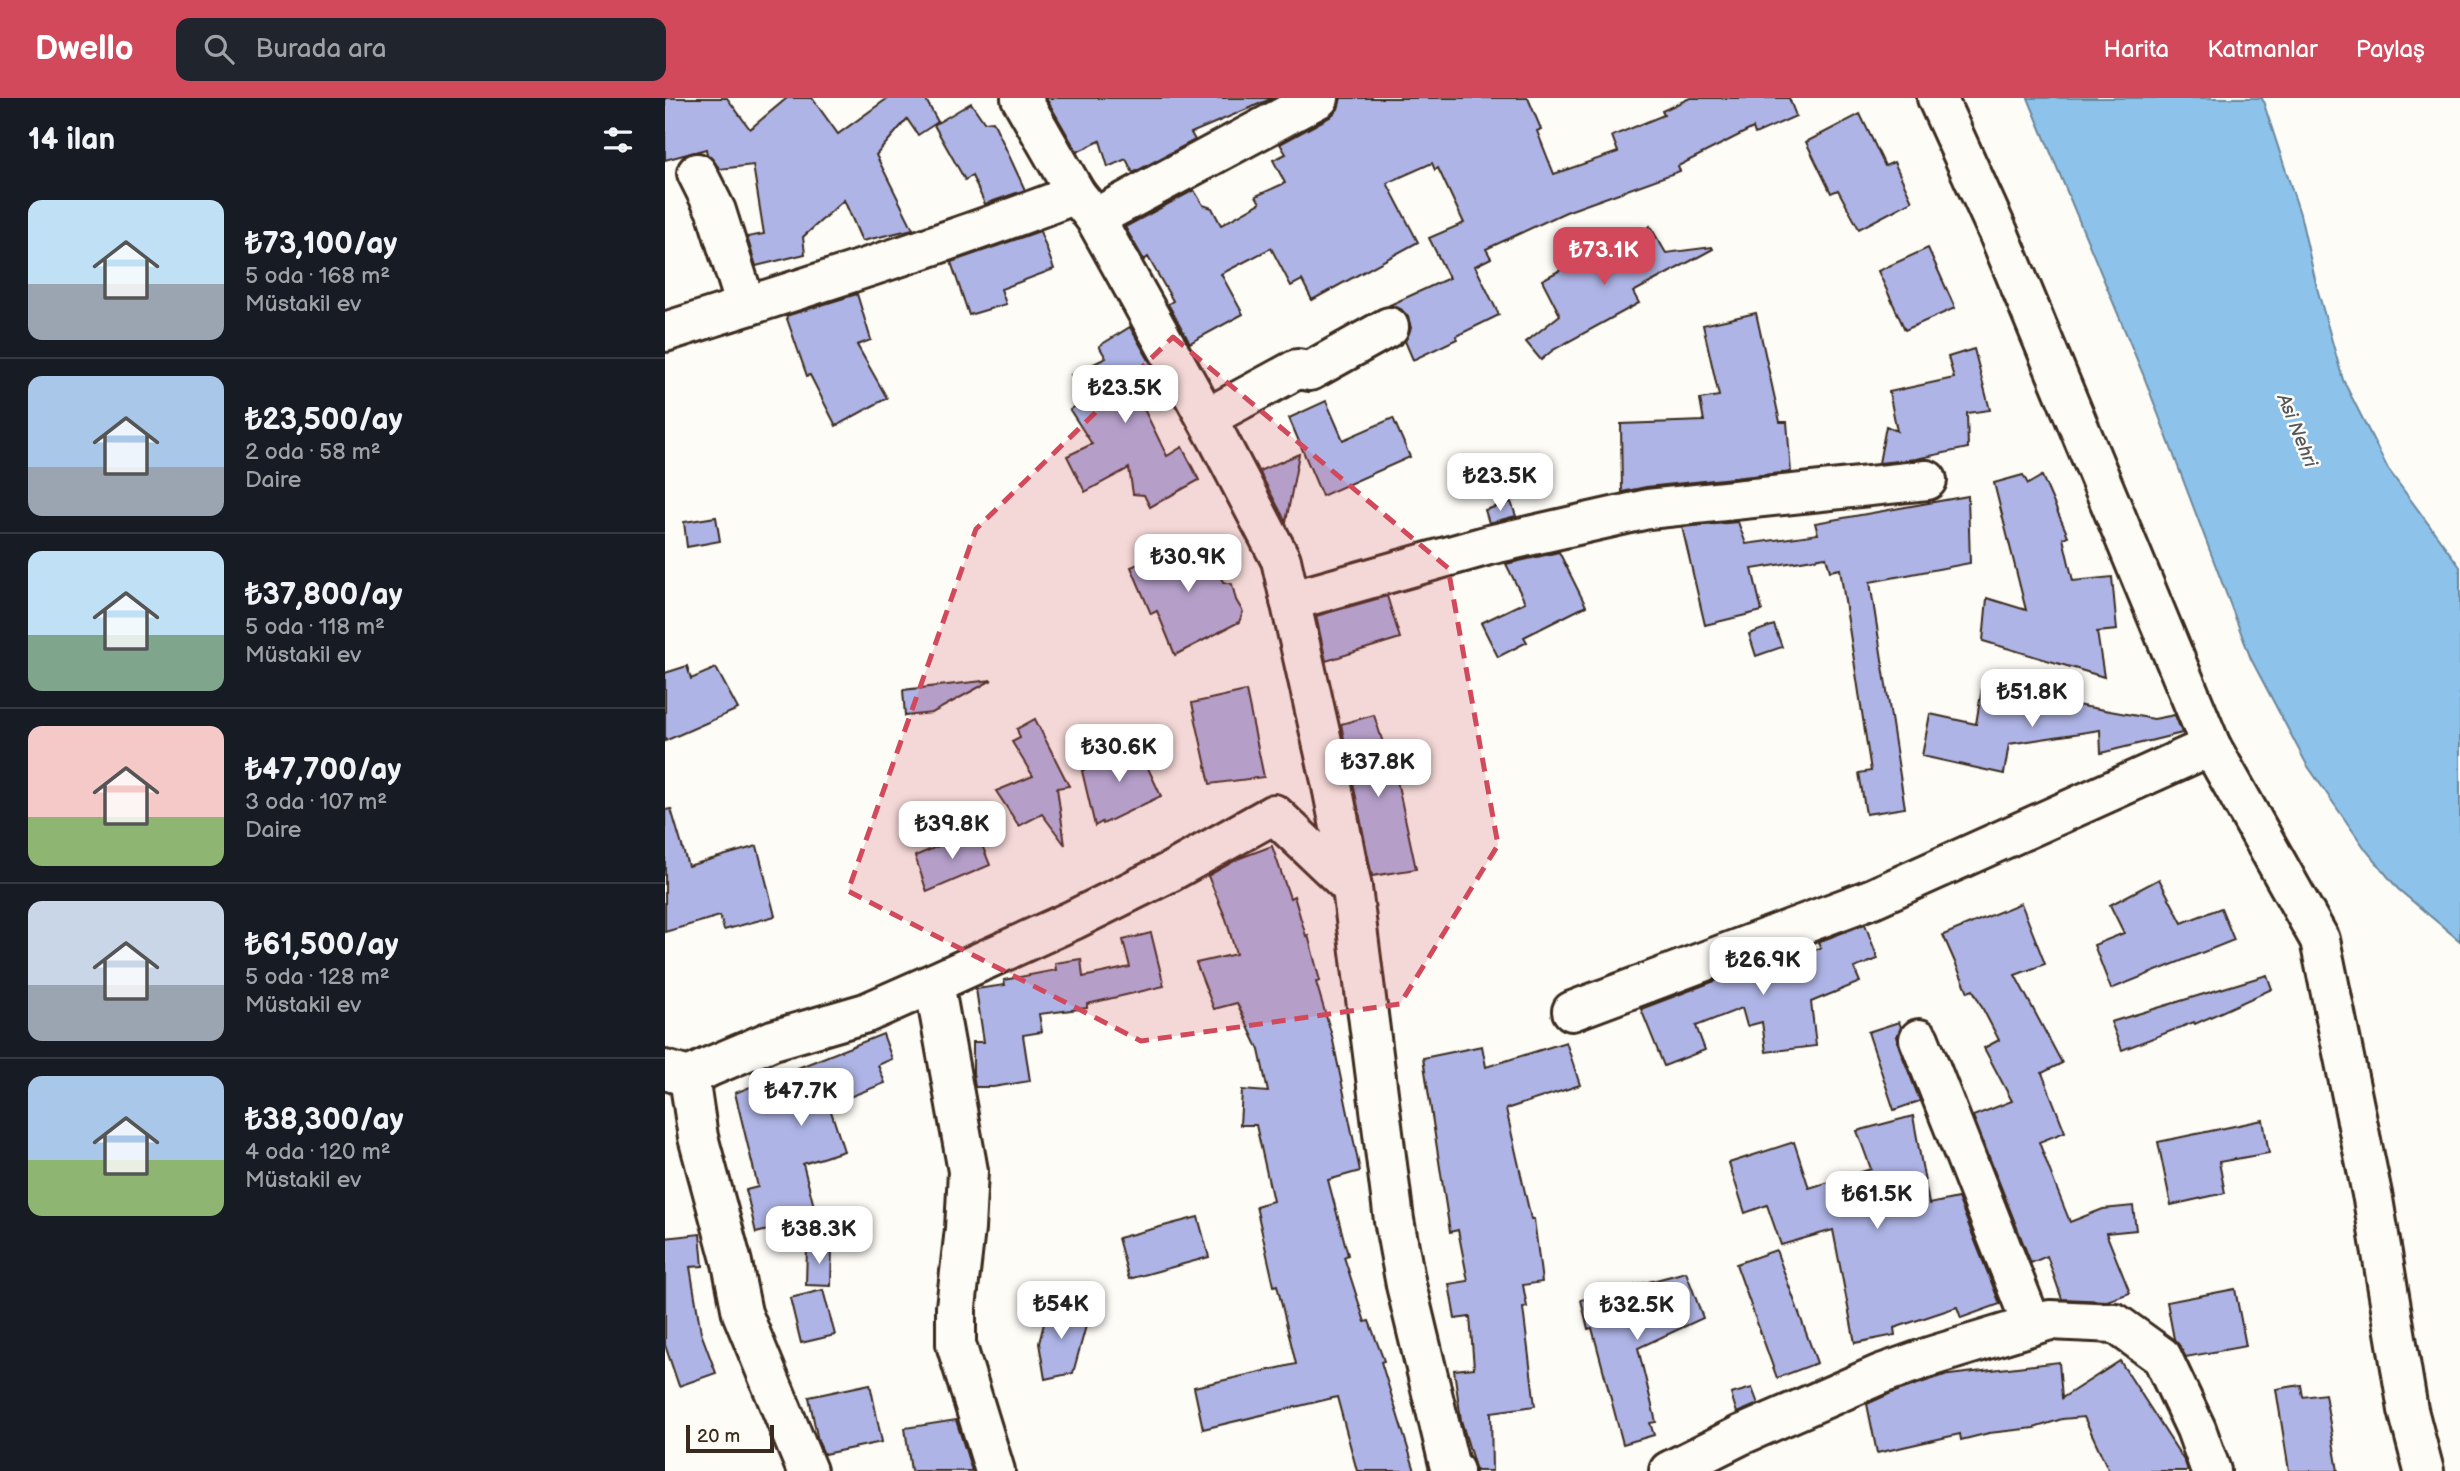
<!DOCTYPE html>
<html lang="tr">
<meta charset="utf-8">
<style>
body{margin:0;font-family:"Balsamiq Sans",sans-serif;background:#20242c;color:#f1f3f6;height:100vh;display:flex;flex-direction:column;font-size:26px;white-space:nowrap}
*{box-sizing:border-box;margin:0}
p{font-size:23px;color:#9ea1a6}
.icon{flex:none;width:38px;height:38px;fill:none;stroke:currentColor;stroke-width:2;stroke-linecap:round;stroke-linejoin:round}
.map{position:relative;flex:1;overflow:hidden}
.sheet{display:flex;flex-direction:column;background:#171b24;width:665px}
.sheet>*{flex:none}
.scale{position:absolute;left:21px;bottom:18px;width:88px;box-sizing:border-box;padding-left:7px;border:4px solid #3b2a1e;border-top:0;font-size:19px;line-height:24px;white-space:nowrap;color:#3b2a1e;-webkit-text-stroke:5px #fdfcf7;paint-order:stroke}
.price{position:absolute;translate:-50% -60px;padding:0 16px;border-radius:14px;background:#fff;color:#222;font-size:23px;line-height:46px;filter:drop-shadow(0 2px 4px #0008)}
.price::after{content:'';position:absolute;left:50%;top:42px;width:21px;height:16px;margin-left:-10px;background:inherit;clip-path:polygon(0 0,100% 0,50% 100%)}
.price.selected{background:#d1495b;color:#fff}
ul{padding:0;list-style:none}
li{display:flex;align-items:center;gap:21px;height:175px;padding:0 28px}
li+li{border-top:2px solid #363941}
li span{display:grid;place-items:center;flex:none;width:196px;height:140px;border-radius:14px;color:#555}
li>.icon{margin-inline-start:auto}
span .icon{width:84px;height:84px;fill:#fffc;stroke-width:1}
li b{font-size:30px}
h2{display:flex;justify-content:space-between;align-items:center;height:84px;padding:0 28px;font-size:30px}
header{display:flex;align-items:center;gap:42px;box-sizing:border-box;height:98px;padding:0 35px;background:#d1495b;color:#fff}
header strong{font-size:33px}
nav{display:flex;gap:38px;margin-inline-start:auto;font-size:24px}
.search{width:490px;height:63px;background:#20242c;display:flex;align-items:center;gap:18px;box-sizing:border-box;padding:0 24px;border-radius:14px;color:#9ea1a6;font-size:26px}
main{display:flex;flex:1;min-height:0}
.map>svg:first-child{display:block}
</style>
<header>
<strong>Dwello</strong>
<div class="search"><svg class="icon" aria-label="search" viewBox="0 0 24 24"><circle cx="10" cy="10" r="6"/><path d="M15 15l6 6"/></svg>Burada ara</div>
<nav><a>Harita</a><a>Katmanlar</a><a>Paylaş</a></nav>
</header>
<main>
<section class="sheet">
<h2>14 ilan<svg class="icon" aria-label="filters" viewBox="0 0 24 24"><path d="M4 7h16M4 17h16"/><circle cx="9" cy="7" r="2"/><circle cx="15" cy="17" r="2"/></svg></h2>
<ul>
<li><span style="background:linear-gradient(#bfe0f5 60%,#9aa5b1 0)"><svg class="icon" aria-label="home" viewBox="0 0 24 24"><path d="M3 11l9-7 9 7M6 9v11h12V9"/></svg></span><div><b>₺73,100/ay</b><p>5 oda · 168 m²</p><p>Müstakil ev</p></div></li>
<li><span style="background:linear-gradient(#a9c7e8 65%,#9aa5b1 0)"><svg class="icon" aria-label="home" viewBox="0 0 24 24"><path d="M3 11l9-7 9 7M6 9v11h12V9"/></svg></span><div><b>₺23,500/ay</b><p>2 oda · 58 m²</p><p>Daire</p></div></li>
<li><span style="background:linear-gradient(#bfe0f5 60%,#7fa58c 0)"><svg class="icon" aria-label="home" viewBox="0 0 24 24"><path d="M3 11l9-7 9 7M6 9v11h12V9"/></svg></span><div><b>₺37,800/ay</b><p>5 oda · 118 m²</p><p>Müstakil ev</p></div></li>
<li><span style="background:linear-gradient(#f6c9c9 65%,#8fb573 0)"><svg class="icon" aria-label="home" viewBox="0 0 24 24"><path d="M3 11l9-7 9 7M6 9v11h12V9"/></svg></span><div><b>₺47,700/ay</b><p>3 oda · 107 m²</p><p>Daire</p></div></li>
<li><span style="background:linear-gradient(#c9d6e8 60%,#9aa5b1 0)"><svg class="icon" aria-label="home" viewBox="0 0 24 24"><path d="M3 11l9-7 9 7M6 9v11h12V9"/></svg></span><div><b>₺61,500/ay</b><p>5 oda · 128 m²</p><p>Müstakil ev</p></div></li>
<li><span style="background:linear-gradient(#a9c7e8 60%,#8fb573 0)"><svg class="icon" aria-label="home" viewBox="0 0 24 24"><path d="M3 11l9-7 9 7M6 9v11h12V9"/></svg></span><div><b>₺38,300/ay</b><p>4 oda · 120 m²</p><p>Müstakil ev</p></div></li>
</ul>
</section>
<div class="map">
<svg width="1795" height="1373" viewBox="0 0 1795 1373">
<rect width="100%" height="100%" fill="#fdfcf7"/>
<filter id="ink" filterUnits="userSpaceOnUse"><feTurbulence type="fractalNoise" baseFrequency=".0143" numOctaves="2"/><feDisplacementMap in="SourceGraphic" scale="14" xChannelSelector="R" yChannelSelector="G"/><feConvolveMatrix kernelMatrix="1 2 1 2 8 2 1 2 1" color-interpolation-filters="sRGB"/></filter>
<g filter="url(#ink)">
<path fill="#8dc3eb" stroke="#6c8699" stroke-width="2" d="M1363,0H1597L1635,116L1652,190L1678,282L1723,371L1795,469V843L1733,791L1701,752L1642,667L1586,561L1478,276Z"/>
<g fill="#aeb4e5" stroke="#3b2a1e" stroke-width="2">
<path d="M0,0H62L85,31L122,0H147L173,36L223,0H260L273,24L253,37L242,21L211,57L248,131L197,143L179,102L138,139L140,156L91,168L82,139L99,136L88,67L55,71L42,56L41,51L0,62Z"/>
<path d="M381,0H608L526,35L530,42L468,75L461,61L443,69L435,43L412,54Z"/>
<path d="M676,0H863L876,31L872,33L889,76L953,54L947,38L999,17L997,13L1025,0H1124L1131,18L1090,36L1088,30L1013,68L1015,73L901,114L821,151L826,160L810,168L834,217L791,238L792,241L748,262L740,243L746,230L743,219L736,211L725,207L784,180L764,140L799,125L773,70L770,72L767,65L722,85L753,144L647,202L637,182L626,188L606,150L556,176L578,216L525,245L503,206L508,203L483,159L479,162L460,129L529,92L538,107L547,110L556,127L595,105L591,98L620,85L608,62L621,56L615,46L665,19L673,11Z"/>
<path d="M306,5L319,24L328,23L360,92L320,106L307,78L300,82L269,27Z"/>
<path d="M1195,16L1220,68L1229,64L1247,103L1194,131L1173,92L1166,95L1141,44Z"/>
<path d="M985,128L1001,155L1047,149L1048,151L968,194L974,205L888,252L876,262L861,244L895,217L877,182L943,146L946,152Z"/>
<path d="M375,133L389,171L336,191L341,206L304,217L286,164Z"/>
<path d="M1263,150L1290,210L1240,232L1213,173Z"/>
<path d="M192,196L206,242L192,247L222,300L171,328L145,277L142,278L121,218Z"/>
<path d="M1091,215L1115,324H1122L1126,374L981,389L957,394L956,326L1039,323L1035,301L1054,298L1038,227Z"/>
<path d="M465,229L498,287L474,301L502,358L517,349L534,382L485,409L479,397L468,396L464,370L420,394L402,358L427,346L405,312L422,300L406,277L441,260L434,248Z"/>
<path d="M1309,251L1325,312L1302,315L1303,350L1251,361L1214,365L1221,328L1232,333L1224,294L1289,280L1283,259Z"/>
<path d="M661,303L678,342L728,320L745,359L657,398L624,320Z"/>
<path d="M634,356L621,424L594,373Z"/>
<path d="M1358,377L1363,386L1377,378L1403,438L1398,440L1408,483L1447,479L1452,532L1432,534L1439,579L1318,543L1322,500L1361,512L1329,385Z"/>
<path d="M1303,398L1305,465L1205,484L1240,710L1201,716L1194,675L1206,673L1175,471L1165,473L1161,459L1087,471L1097,513L1040,527L1017,429L1073,424L1081,446L1153,436L1150,425Z"/>
<path d="M846,404L851,418L824,425L820,412Z"/>
<path d="M51,419L55,443L22,449L19,424Z"/>
<path d="M538,438L558,484L567,486L571,502L578,514L574,524L510,557L492,513L486,516L466,469Z"/>
<path d="M894,454L921,508L859,539L862,544L833,559L816,525L860,504L841,466Z"/>
<path d="M722,498L735,540L661,563L651,518Z"/>
<path d="M1109,527L1117,549L1091,558L1084,536Z"/>
<path d="M22,568L26,581L51,570L73,611L0,643V575Z"/>
<path d="M327,582L267,615L240,618L238,592Z"/>
<path d="M1317,590L1489,621L1510,617L1517,635L1436,655L1435,632L1344,646L1339,676L1257,658L1265,616L1311,626Z"/>
<path d="M581,593L599,679L545,686L527,605Z"/>
<path d="M709,617L729,679L731,678L751,771L707,778L676,626Z"/>
<path d="M370,621L404,688L392,690L400,747L377,716L354,728L331,693L368,678L347,644L355,640L352,631Z"/>
<path d="M470,642L496,698L438,726L437,724L430,728L417,673Z"/>
<path d="M6,711L23,768L92,748L110,818L59,832L55,818L0,834V712Z"/>
<path d="M311,732L325,767L262,794L250,758Z"/>
<path d="M607,748L625,800L629,798L641,838L643,837L655,883L651,884L667,938L695,1073L663,1082L683,1157L679,1159L700,1224L704,1223L719,1263L716,1264L750,1373H692L672,1299L538,1331L529,1289L631,1266L612,1187L609,1188L591,1108L608,1103L591,1027H575L577,992L603,994L594,952L572,905L549,911L531,865L571,856L561,821L543,778L575,760Z"/>
<path d="M1494,781L1517,825L1556,810L1569,842L1446,891L1429,847L1459,835L1445,807Z"/>
<path d="M1356,805L1380,866L1350,877L1397,965L1377,975L1400,1034L1374,1044L1391,1089L1405,1124L1438,1111L1468,1108L1471,1132L1441,1135L1465,1195L1442,1203L1397,1201L1382,1158L1366,1165L1308,1018L1347,1003L1319,950L1334,942L1308,892L1303,894L1278,837Z"/>
<path d="M1200,826L1213,861L1189,870L1195,884L1146,904L1151,948L1101,954L1097,924L1082,928L1077,910L1031,928L1040,952L999,968L976,911L1105,862L1156,850L1153,844Z"/>
<path d="M486,835L499,888L422,906V910L374,916L377,934L358,937L365,983L328,989H310L308,976V944H319L311,891L340,887L339,882L391,872L390,865L416,861L418,879L465,869L458,842Z"/>
<path d="M1602,877L1607,891L1530,926L1529,924L1457,952L1446,924Z"/>
<path d="M1234,924L1236,929L1232,938L1234,949L1255,1003L1229,1012L1203,934Z"/>
<path d="M218,936L227,961L213,967L220,985L164,1007L179,1053L138,1066L152,1120L91,1135L81,1092L93,1089L70,995Z"/>
<path d="M901,944L915,987L841,1011L866,1121H869L877,1184L858,1187L862,1209L858,1210L870,1308L826,1314L827,1373H811L796,1322L789,1272L809,1270L805,1219L790,1221L784,1186L803,1183L793,1132L785,1134L758,960L817,948L821,969Z"/>
<path d="M1248,1018L1264,1106L1293,1100L1335,1206L1296,1220L1292,1209L1229,1230L1230,1237L1190,1245L1168,1132L1116,1147L1102,1107L1080,1115L1064,1065L1129,1044L1144,1090L1206,1071L1192,1033Z"/>
<path d="M1598,1022L1604,1055L1554,1064L1560,1095L1506,1107L1493,1044Z"/>
<path d="M533,1119L544,1159L464,1181L453,1140Z"/>
<path d="M35,1136L38,1168L25,1169L36,1235L51,1275L14,1288L0,1247V1140Z"/>
<path d="M142,1148L167,1149L166,1188L141,1187Z"/>
<path d="M1111,1152L1152,1265L1112,1280L1071,1166Z"/>
<path d="M1021,1174L1038,1220L973,1250L991,1324L985,1325L989,1337L958,1346L927,1230L923,1231L916,1202Z"/>
<path d="M1570,1191L1581,1248L1521,1259L1509,1241L1502,1204Z"/>
<path d="M158,1192L170,1237L136,1245L125,1200Z"/>
<path d="M384,1206L424,1217L408,1275L380,1281L374,1245Z"/>
<path d="M1455,1263L1520,1364L1523,1373H1444L1419,1319L1397,1321L1369,1330L1324,1335L1296,1342L1295,1336L1212,1355L1202,1306L1224,1296L1276,1278L1394,1264L1397,1300Z"/>
<path d="M205,1286L217,1344L159,1356L153,1343L144,1299Z"/>
<path d="M1636,1287L1638,1299L1660,1296L1673,1373H1624L1611,1291Z"/>
<path d="M1087,1290L1093,1306L1072,1315L1066,1296Z"/>
<path d="M291,1322L307,1373H246L240,1330Z"/>
</g>
<g fill="none" stroke-linecap="round" stroke-linejoin="round">
<defs>
<g id="minor">
<path d="M356,0L411,96L430,120L554,343L616,462L666,683L687,790L729,1122L741,1187L784,1366L789,1373"/>
<path d="M1272,0L1333,134L1546,648L1655,842L1708,1101L1743,1312L1759,1373"/>
<path d="M32,75L51,113L81,208"/>
<path d="M430,120L654,0"/>
<path d="M0,234C138,190 276,148 411,96"/>
<path d="M542,320L632,271L645,273L724,229"/>
<path d="M625,503L824,447L983,411L1262,382"/>
<path d="M269,885L303,1073L300,1131L291,1209V1246L330,1373"/>
<path d="M907,913L1208,800L1546,648"/>
<path d="M1254,941L1367,1227"/>
<path d="M0,972L24,979L33,1039L67,1165L77,1215L142,1373"/>
<path d="M24,979L44,969L108,942L201,915L269,885L408,822L505,774L609,716L687,790"/>
<path d="M1004,1373L1076,1337L1216,1276L1267,1258L1385,1222L1450,1225L1497,1259L1531,1331L1546,1373"/>
</g>
</defs>
<use href="#minor" stroke="#3b2a1e" stroke-width="44"/>
<use href="#minor" stroke="#fdfcf7" stroke-width="38"/>
</g>
</g>
<path fill="#d1495b" fill-opacity="0.2" stroke="#d1495b" stroke-width="5" stroke-dasharray="14 9" stroke-linejoin="round" d="M508,239L783,470L833,747L735,906L476,943L183,793L311,431Z"/>
<g text-anchor="middle" stroke-width="5" stroke-linejoin="round" paint-order="stroke">
<g font-size="19" font-style="italic" fill="#54585c" stroke="#fdfcf7">
<text transform="translate(1633 332) rotate(68)" y="7">Asi Nehri</text>
</g>
</g>
</svg>
<div class="scale">20 m</div>
<b class="price selected" style="left:939px;top:189px">₺73.1K</b>
<b class="price" style="left:460px;top:327px">₺23.5K</b>
<b class="price" style="left:835px;top:415px">₺23.5K</b>
<b class="price" style="left:523px;top:496px">₺30.9K</b>
<b class="price" style="left:1367px;top:631px">₺51.8K</b>
<b class="price" style="left:454px;top:686px">₺30.6K</b>
<b class="price" style="left:713px;top:701px">₺37.8K</b>
<b class="price" style="left:287px;top:763px">₺39.8K</b>
<b class="price" style="left:1098px;top:899px">₺26.9K</b>
<b class="price" style="left:136px;top:1030px">₺47.7K</b>
<b class="price" style="left:1212px;top:1133px">₺61.5K</b>
<b class="price" style="left:154px;top:1168px">₺38.3K</b>
<b class="price" style="left:396px;top:1243px">₺54K</b>
<b class="price" style="left:972px;top:1244px">₺32.5K</b>
</div>
</main>
